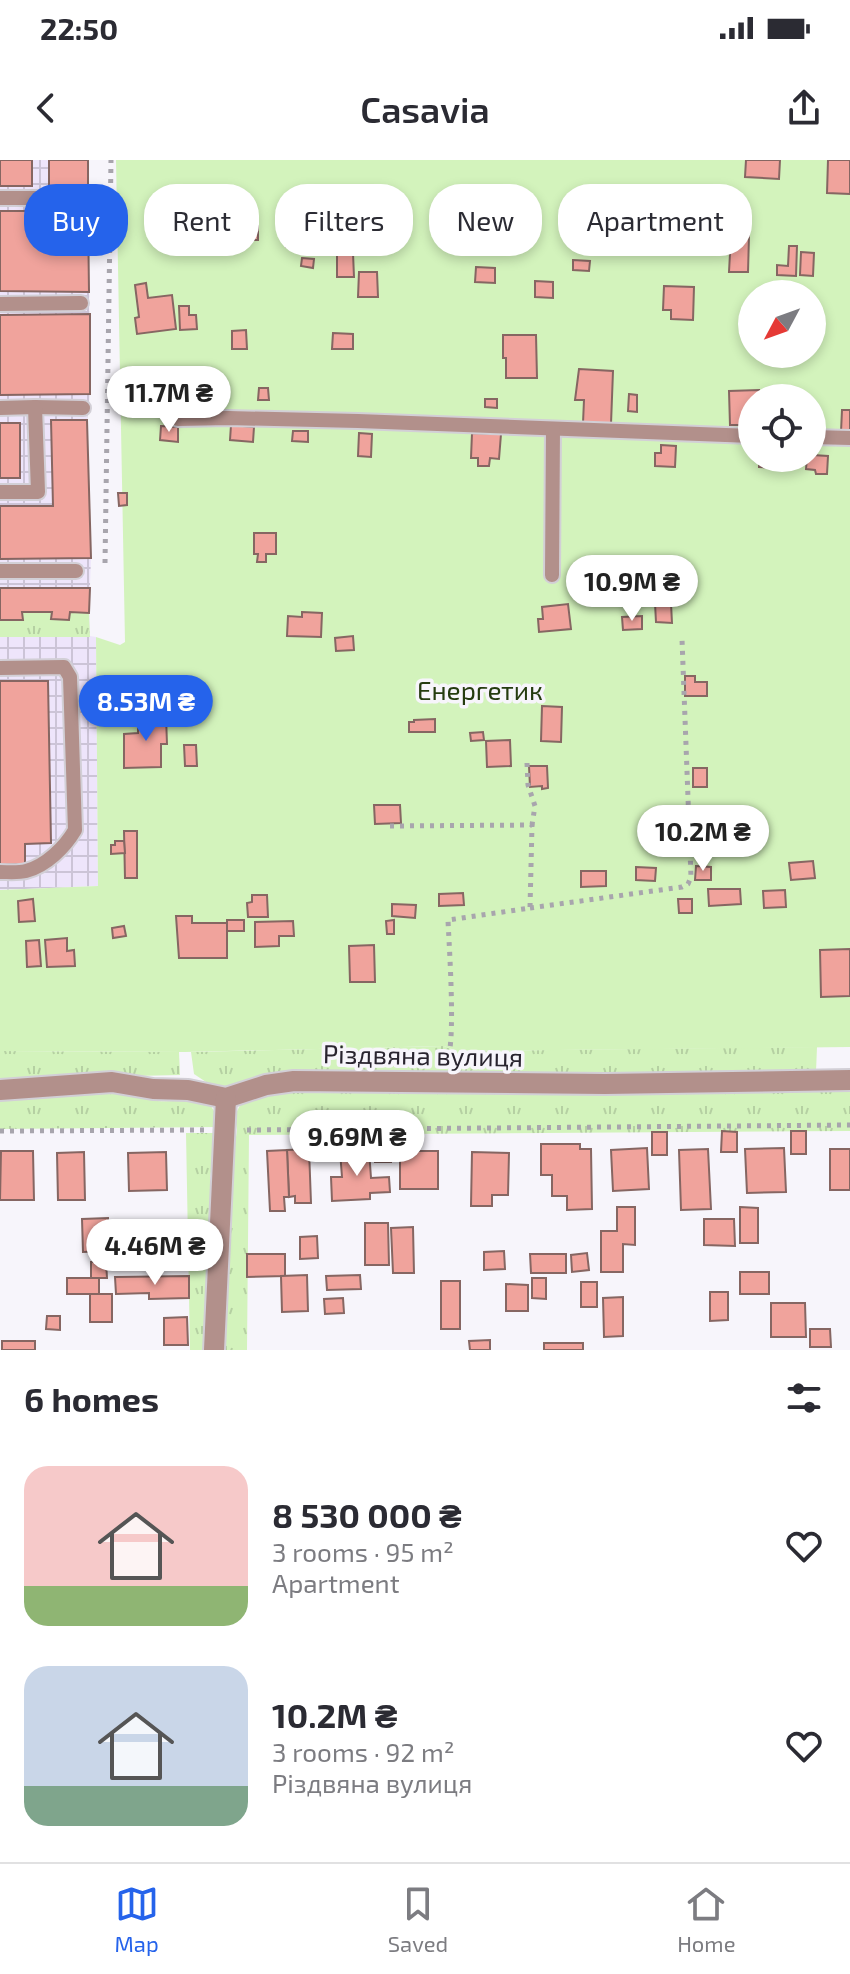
<!DOCTYPE html>
<meta charset="utf-8">
<style>
body{margin:0;font-family:"Exo 2",sans-serif;background:#f7f7f7;color:#2b2b33;height:100vh;display:flex;flex-direction:column;font-size:30px;white-space:nowrap}
*{box-sizing:border-box;margin:0}
p{font-size:26px;color:#7c7c81}
.icon{flex:none;width:44px;height:44px;fill:none;stroke:currentColor;stroke-width:2;stroke-linecap:round;stroke-linejoin:round}
.map{position:relative;height:1190px;overflow:hidden}
.details{display:flex;flex-direction:column;background:#fff;flex:1}
.details>*{flex:none}
.guide{position:absolute;left:24px;top:24px;width:802px;height:72px;display:flex;gap:16px}
.needle{width:52px;rotate:229deg}
.tools{position:absolute;left:738px;top:120px;display:grid;gap:16px}
.tools a{display:grid;place-items:center;width:88px;height:88px;border-radius:50%;background:#fff;box-shadow:0 4px 12px #0003;font-size:40px}
.price{position:absolute;translate:-50% -68px;padding:0 18px;border-radius:28px;background:#fff;color:#222;font-size:26px;line-height:52px;filter:drop-shadow(0 2px 4px #0008)}
.price::after{content:'';position:absolute;left:50%;top:48px;width:24px;height:18px;margin-left:-12px;background:inherit;clip-path:polygon(0 0,100% 0,50% 100%)}
.price.selected{background:#2563eb;color:#fff}
ul{padding:0;list-style:none}
li{display:flex;align-items:center;gap:24px;height:200px;padding:0 24px}
li span{display:grid;place-items:center;flex:none;width:224px;height:160px;border-radius:24px;color:#555}
li>.icon{margin-inline-start:auto}
span .icon{width:96px;height:96px;fill:#fffc;stroke-width:1}
li b{font-size:34px}
h2{display:flex;justify-content:space-between;align-items:center;height:96px;padding:0 24px;font-size:34px}
.pill{padding:0 28px;border-radius:32px;background:#fff;box-shadow:0 4px 12px #0003;font-size:28px;line-height:72px}
.pill.selected{background:#2563eb;color:#fff}
.status{display:flex;justify-content:space-between;align-items:center;height:56px;padding:0 40px;background:#fff;direction:ltr}
.status svg{height:22px;fill:currentColor}
header{display:flex;justify-content:space-between;align-items:center;height:104px;padding:0 24px;background:#fff;font-size:36px;font-weight:600}
.tab-bar{display:flex;justify-content:space-around;align-items:center;height:112px;border-top:2px solid #e1e1e2;background:#fff;font-size:22px;color:#7c7c81}
.tab-bar a{display:grid;justify-items:center;gap:4px}
.tab-bar .selected{color:#2563eb}
.map>svg:first-child{display:block}
</style>
<div class="status"><b>22:50</b><svg viewBox="0 0 49 12"><path d="M0 12V9h3v3zM5 12V6h3v6zM10 12V3h3v9zM15 12V0h3v12zM26 1h20v11H26zM47 4h2v5h-2z"/></svg></div>
<header><svg class="icon" aria-label="back" viewBox="0 0 24 24"><path d="M15 5l-7 7 7 7"/></svg>Casavia<svg class="icon" aria-label="share" viewBox="0 0 24 24"><path d="M12 15V3M7 8l5-5 5 5M5 13v7h14v-7"/></svg></header>
<div class="map">
<svg width="850" height="1190" viewBox="0 0 850 1190">
<defs>
<pattern id="industrial-grid" width="8" height="8" patternUnits="userSpaceOnUse" patternTransform="scale(2)"><rect width="8" height="8" fill="#eee5fb"/><path d="M0 4h8M4 0v8" fill="none" stroke="#ccc4d7"/></pattern>
<pattern id="grass-tufts" width="24" height="20" patternUnits="userSpaceOnUse" patternTransform="scale(2)"><rect width="24" height="20" fill="#d3f3bc"/><path d="M3 7l-1-3M5 7V3M7 7l1-3M15 17l-1-3M17 17v-4M19 17l1-3" fill="none" stroke="#b5d0a2"/></pattern>
</defs>
<rect width="100%" height="100%" fill="#f7f5fb"/>
<path fill="url(#industrial-grid)" d="M0,0H88L90,234L87,260L91,398L89,453L90,476L96,477L98,726L0,730Z"/>
<g fill="url(#grass-tufts)">
<path d="M22,452H52L51,459L69,460L70,452L89,453L90,477H0V460H22Z"/>
<path d="M444,886L457,891L817,887L816,912L220,927L206,922L194,914L191,892Z"/>
<path d="M0,891L179,892L180,915L0,919Z"/>
<path d="M850,930V971L249,975L247,1190H220L230,1019L237,970L235,956L239,947L246,939L274,931Z"/>
<path d="M113,931C128,934 143,939 158,941C185,944 214,926 218,967L0,969V937Z"/>
<path d="M186,973H218L210,1017V1116L207,1190H190Z"/>
</g>
<path fill="#d3f3bc" fill-rule="evenodd" d="M116,0H850V887L457,891L444,886L185,892L0,891V730L98,726L96,477L120,485L125,482ZM752,134H812V194H752ZM752,238H812V298H752Z"/>
<g fill="#f0a39c" stroke="#866662" stroke-width="2">
<rect x="0" y="0" width="32" height="26"/>
<path d="M49,0H88V26L49,27Z"/>
<path d="M746,0H780L779,19L745,17Z"/>
<path d="M828,0H850V34L827,33Z"/>
<path d="M0,51H88L89,132L0,131Z"/>
<path d="M370,57L382,58L380,82L362,81L363,65H370Z"/>
<rect x="239" y="66" width="19" height="14"/>
<path d="M286,73L302,74V87H286Z"/>
<path d="M731,75L749,76L748,112H729Z"/>
<path d="M789,86H797L796,116L777,115V105L788,106Z"/>
<path d="M801,92L814,93L813,116L800,115Z"/>
<path d="M337,93H353L354,117H337Z"/>
<path d="M302,98L314,99L313,108L301,106Z"/>
<path d="M573,100L590,101L589,111L573,110Z"/>
<path d="M476,107L495,108V123L475,122Z"/>
<path d="M359,112H377L378,137H358Z"/>
<path d="M535,121L553,122V138L535,137Z"/>
<path d="M146,123L148,138L172,135L176,169L137,174L135,158L139,157L135,125Z"/>
<path d="M664,126L694,127L693,160L671,159V150H663Z"/>
<path d="M179,146H189V155H196L197,169L180,170Z"/>
<path d="M90,154V234L0,235V155Z"/>
<path d="M246,170L247,189H232V171Z"/>
<path d="M333,173L353,174V189H332Z"/>
<path d="M503,175H536L537,218H506V198H503Z"/>
<path d="M579,209L613,211L611,264L583,263L584,240H575Z"/>
<path d="M259,228H268L269,240H258Z"/>
<path d="M759,230V238H752V265H730L729,231Z"/>
<path d="M629,234L637,235V252L628,251Z"/>
<path d="M485,239H497V248L485,247Z"/>
<path d="M842,250H850V272H841Z"/>
<path d="M51,260H87L91,398L0,399V346H53Z"/>
<rect x="0" y="263" width="20" height="55"/>
<path d="M231,265L254,267L253,282L230,280Z"/>
<path d="M161,266L178,267V282L160,280Z"/>
<path d="M293,271H308V282L292,281Z"/>
<path d="M359,273L372,274L371,297L358,296Z"/>
<path d="M472,273L501,274L499,299L490,298L489,306H478V298H471Z"/>
<path d="M661,285L676,286L675,307L655,306V293H661Z"/>
<path d="M812,295L828,296L827,314H816L815,310L806,309L807,298H812Z"/>
<path d="M759,298H790L789,309L759,307Z"/>
<path d="M118,333H127V345L119,346Z"/>
<path d="M254,373H276V394H266V402H257L258,394H254Z"/>
<path d="M0,428H90L89,453L70,452L69,460L51,459L52,452H22L23,460H0Z"/>
<path d="M655,443H671L672,463L656,462Z"/>
<path d="M568,444L571,469L539,472L538,459H543L542,447Z"/>
<path d="M302,452L322,453L321,477L287,476L288,456L302,457Z"/>
<path d="M642,456V469L623,470L622,457Z"/>
<path d="M353,476L354,490L336,491L335,478Z"/>
<path d="M685,516H695V522H707V536H685Z"/>
<path d="M0,521H48L51,683L25,684V704L0,705Z"/>
<path d="M542,546L562,547L561,582L541,581Z"/>
<path d="M166,556L167,584H161V607L124,608V574L138,573V557Z"/>
<path d="M435,559V572H409V562H414V560Z"/>
<path d="M483,572L484,580L471,581L470,573Z"/>
<path d="M510,580L511,606L487,607L486,581Z"/>
<path d="M184,585H196L197,606H185Z"/>
<path d="M529,606H547L548,628L542,629V626L530,627Z"/>
<rect x="693" y="608" width="14" height="19"/>
<path d="M374,645H400L401,663L375,664Z"/>
<path d="M124,671H137V718H125Z"/>
<path d="M115,681H124L125,693L111,694V685H115Z"/>
<path d="M813,701L815,718L791,720L789,703Z"/>
<path d="M696,706L711,707V720H695Z"/>
<path d="M636,707L656,708L655,721L636,720Z"/>
<path d="M581,711H606V726L581,727Z"/>
<path d="M708,729H740L741,744L709,746Z"/>
<path d="M785,730L786,747L764,748L763,731Z"/>
<path d="M463,733L464,745L439,746V734Z"/>
<path d="M252,735H267L268,757H248L247,743L252,742Z"/>
<path d="M33,739L35,761L19,762L18,741Z"/>
<path d="M678,739H692V753H679Z"/>
<path d="M392,744L416,745L415,758L392,756Z"/>
<path d="M176,756H192V763H227V798H179Z"/>
<rect x="227" y="760" width="17" height="11"/>
<path d="M394,760V774H387L386,761Z"/>
<path d="M293,761L294,776H279V786L255,787V762Z"/>
<path d="M124,766L126,776L113,778L112,768Z"/>
<path d="M67,778V791L74,790L75,806L47,807L45,780Z"/>
<path d="M39,780L41,806L27,807L26,781Z"/>
<path d="M374,785L375,822H350L349,786Z"/>
<path d="M850,789V836L821,837L820,790Z"/>
<path d="M722,971L737,972V992H721Z"/>
<rect x="791" y="971" width="15" height="23"/>
<rect x="652" y="972" width="15" height="23"/>
<path d="M323,974H338L339,998L324,999Z"/>
<path d="M390,974L391,1002H375L374,975Z"/>
<path d="M541,984H580V989H591L592,1049L567,1050V1036H552V1015H541Z"/>
<path d="M647,988L649,1029L613,1031L611,990Z"/>
<path d="M784,988L786,1032L747,1033L745,989Z"/>
<path d="M309,989L311,1043H295V1036L289,1037L287,990Z"/>
<path d="M708,989L711,1049L681,1050L679,990Z"/>
<rect x="830" y="989" width="20" height="41"/>
<path d="M287,990L289,1037H284L285,1051H270L267,991Z"/>
<path d="M369,990L371,1018L389,1017L390,1032L370,1033V1039L332,1041L331,1017H342L340,991Z"/>
<path d="M1,991H33L34,1040H0Z"/>
<rect x="400" y="991" width="38" height="38"/>
<path d="M84,992L85,1040H58L57,993Z"/>
<path d="M166,992L167,1030L129,1031L128,993Z"/>
<path d="M472,992L509,993L508,1035H492V1046H471Z"/>
<path d="M617,1047H635V1085L623,1084V1112H601V1071H617Z"/>
<path d="M740,1047L758,1048V1083H740Z"/>
<path d="M108,1058L109,1091L83,1092L82,1059Z"/>
<path d="M704,1059H734L735,1086L704,1085Z"/>
<path d="M365,1063H388L389,1105H365Z"/>
<path d="M413,1067L414,1113H393L391,1068Z"/>
<path d="M317,1076L318,1098L300,1099V1077Z"/>
<path d="M504,1091L505,1109L484,1110V1092Z"/>
<path d="M587,1093L589,1110L572,1112L571,1095Z"/>
<path d="M247,1094H285V1116L247,1117Z"/>
<path d="M530,1094H566V1113H531Z"/>
<path d="M106,1101L107,1118H91V1102Z"/>
<rect x="740" y="1112" width="29" height="22"/>
<path d="M307,1115L308,1151L282,1152L281,1116Z"/>
<path d="M360,1115L361,1129L327,1130L326,1116Z"/>
<path d="M189,1116V1138L149,1139V1133L116,1134L115,1117Z"/>
<rect x="67" y="1118" width="32" height="16"/>
<path d="M532,1118H546V1139L532,1138Z"/>
<rect x="441" y="1121" width="19" height="48"/>
<rect x="581" y="1122" width="16" height="25"/>
<path d="M506,1124L528,1125V1151H506Z"/>
<path d="M710,1132H728V1160L710,1161Z"/>
<rect x="90" y="1134" width="22" height="28"/>
<path d="M623,1137V1176L604,1177L603,1138Z"/>
<path d="M343,1138L344,1153L325,1154L324,1139Z"/>
<path d="M771,1143H805L806,1177H771Z"/>
<path d="M47,1156H60V1170L46,1169Z"/>
<path d="M187,1157L188,1185H164V1158Z"/>
<path d="M810,1169H830L831,1187H810Z"/>
<path d="M490,1180V1190H470L469,1181Z"/>
<rect x="2" y="1181" width="33" height="9"/>
<rect x="544" y="1183" width="39" height="7"/>
</g>
<g fill="none" stroke-linecap="round" stroke-linejoin="round">
<defs>
<g id="lane">
<path d="M0,38H78"/>
<path d="M0,144L81,143"/>
<path d="M35,247L83,248"/>
<path d="M0,248L35,247L38,332H0"/>
<path d="M178,259L228,258L358,261L752,276"/>
<path d="M812,277L850,278"/>
<path d="M0,411H76"/>
<path d="M552,415L553,269"/>
<path d="M0,508L64,507L70,517L75,670C65,687 46,706 26,711C18,713 9,712 0,712"/>
</g>
<g id="street">
<path d="M0,930L112,922L153,929L188,930L226,938L266,925L294,921L605,924L850,920"/>
<path d="M214,1190L226,938"/>
</g>
</defs>
<use href="#lane" stroke="#d2cfd6" stroke-width="18"/>
<use href="#street" stroke="#d2cfd6" stroke-width="24"/>
<g stroke="#a8a5ad" stroke-width="5" stroke-dasharray="4 6" stroke-linecap="butt">
<path d="M105,403L111,0"/>
<path d="M527,603L528,625L535,646L532,665"/>
<path d="M390,666L532,665L530,748L448,760C449,785 456,884 447,900"/>
<path d="M530,748L682,727L688,724L691,717L682,479"/>
<path d="M247,970L850,965"/>
<path d="M0,971L205,970"/>
</g>
<use href="#lane" stroke="#b2908b" stroke-width="14"/>
<use href="#street" stroke="#b2908b" stroke-width="20"/>
</g>
<g text-anchor="middle" stroke-width="7" stroke-linejoin="round" paint-order="stroke">
<g font-size="26" fill="#253c0f" stroke="#f7f5fb">
<text x="480" y="540">Енергетик</text>
</g>
<g font-size="26" fill="#29242f" stroke="#f7f5fb">
<text transform="translate(423 896) rotate(1)" y="9">Різдвяна вулиця</text>
</g>
</g>
</svg>
<div class="tools">
<a><svg class="needle" viewBox="-14 -14 28 28"><path d="M0-13l5 13h-10z" fill="#e53935"/><path d="M0 13l5-13h-10z" fill="#7c7c81"/></svg></a>
<a><svg class="icon" aria-label="locate" viewBox="0 0 24 24"><circle cx="12" cy="12" r="6"/><path d="M12 2v4M12 18v4M2 12h4M18 12h4"/></svg></a>
</div>
<b class="price" style="left:169px;top:274px">11.7M ₴</b>
<b class="price" style="left:632px;top:463px">10.9M ₴</b>
<b class="price selected" style="left:146px;top:583px">8.53M ₴</b>
<b class="price" style="left:703px;top:713px">10.2M ₴</b>
<b class="price" style="left:357px;top:1018px">9.69M ₴</b>
<b class="price" style="left:155px;top:1127px">4.46M ₴</b>
<div class="guide">
<a class="pill selected">Buy</a>
<a class="pill">Rent</a>
<a class="pill">Filters</a>
<a class="pill">New</a>
<a class="pill">Apartment</a>
</div>
</div>
<section class="details">
<h2>6 homes<svg class="icon" aria-label="filters" viewBox="0 0 24 24"><path d="M4 7h16M4 17h16"/><circle cx="9" cy="7" r="2"/><circle cx="15" cy="17" r="2"/></svg></h2>
<ul>
<li><span style="background:linear-gradient(#f6c9c9 75%,#8fb573 0)"><svg class="icon" aria-label="home" viewBox="0 0 24 24"><path d="M3 11l9-7 9 7M6 9v11h12V9"/></svg></span><div><b>8 530 000 ₴</b><p>3 rooms · 95 m²</p><p>Apartment</p></div><svg class="icon" aria-label="heart" viewBox="0 0 24 24"><path d="M12 20l-8-8c-3-5 5-10 8-4 3-6 11-1 8 4z"/></svg></li>
<li><span style="background:linear-gradient(#c9d6e8 75%,#7fa58c 0)"><svg class="icon" aria-label="home" viewBox="0 0 24 24"><path d="M3 11l9-7 9 7M6 9v11h12V9"/></svg></span><div><b>10.2M ₴</b><p>3 rooms · 92 m²</p><p>Різдвяна вулиця</p></div><svg class="icon" aria-label="heart" viewBox="0 0 24 24"><path d="M12 20l-8-8c-3-5 5-10 8-4 3-6 11-1 8 4z"/></svg></li>
</ul>
</section>
<nav class="tab-bar">
<a class="selected"><svg class="icon" aria-label="map" viewBox="0 0 24 24"><path d="M3 6l6-2 6 2 6-2v14l-6 2-6-2-6 2zM9 4v14M15 6v14"/></svg>Map</a>
<a><svg class="icon" aria-label="saved" viewBox="0 0 24 24"><path d="M7 4h10v16l-5-4-5 4z"/></svg>Saved</a>
<a><svg class="icon" aria-label="home" viewBox="0 0 24 24"><path d="M3 11l9-7 9 7M6 9v11h12V9"/></svg>Home</a>
</nav>
